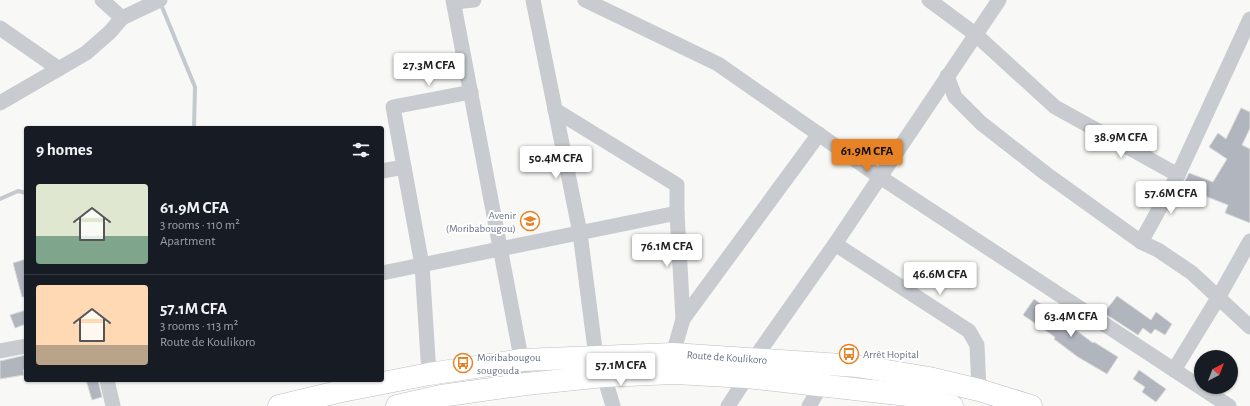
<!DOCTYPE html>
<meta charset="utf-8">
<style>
body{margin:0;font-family:"Alegreya Sans",sans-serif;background:#242831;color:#f1f3f6;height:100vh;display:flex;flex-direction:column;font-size:15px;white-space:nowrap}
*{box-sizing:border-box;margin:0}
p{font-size:13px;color:#9ea1a6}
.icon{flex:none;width:22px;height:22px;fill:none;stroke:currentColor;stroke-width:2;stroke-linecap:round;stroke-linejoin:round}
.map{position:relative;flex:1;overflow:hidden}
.drawer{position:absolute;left:24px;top:126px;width:360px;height:256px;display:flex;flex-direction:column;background:#171b24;border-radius:4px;box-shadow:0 1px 3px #0004}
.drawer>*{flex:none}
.needle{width:26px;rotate:42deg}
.controls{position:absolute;left:1194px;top:350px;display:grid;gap:8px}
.controls a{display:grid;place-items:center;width:44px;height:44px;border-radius:50%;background:#171b24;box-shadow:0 1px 3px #0004;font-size:20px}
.price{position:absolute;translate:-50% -34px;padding:0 9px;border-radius:4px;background:#fff;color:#222;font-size:13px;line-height:26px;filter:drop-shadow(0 1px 2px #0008)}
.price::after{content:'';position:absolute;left:50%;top:24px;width:12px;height:9px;margin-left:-6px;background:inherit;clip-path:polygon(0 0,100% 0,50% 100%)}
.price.active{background:#e88226;color:#111}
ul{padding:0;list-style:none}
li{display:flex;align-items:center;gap:12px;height:100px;padding:0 12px}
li+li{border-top:1px solid #363941}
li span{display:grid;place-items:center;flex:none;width:112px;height:80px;border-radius:4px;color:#555}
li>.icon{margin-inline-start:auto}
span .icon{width:48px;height:48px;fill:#fffc;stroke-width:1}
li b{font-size:17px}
h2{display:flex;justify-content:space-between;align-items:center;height:48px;padding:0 12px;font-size:17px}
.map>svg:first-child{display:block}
</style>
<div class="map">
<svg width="1250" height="406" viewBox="0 0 1250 406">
<rect width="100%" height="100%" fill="#f8f8f6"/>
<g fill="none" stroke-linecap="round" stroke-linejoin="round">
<g stroke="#c3c9cf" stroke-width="4">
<path d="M160,2L195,87L194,128"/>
<path d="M0,199L18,191L26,193"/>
</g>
</g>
<g fill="#b1b5be" stroke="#dadad8">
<path d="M1241,108L1250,112V128L1242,145L1250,149V223L1225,213L1228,205L1182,187L1189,173L1213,182L1227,159L1209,147L1218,133L1226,139Z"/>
<path d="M26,259V297H22L13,263Z"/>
<path d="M1117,296L1151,320L1156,312L1172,324L1165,335L1155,329L1151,334L1143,328L1138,335L1104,313Z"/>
<path d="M1034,299L1093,343L1094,342L1118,357L1107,374L1078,357L1054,339L1055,337L1023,315Z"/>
<path d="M26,310V324L15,328L10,315Z"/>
<path d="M26,355V369L23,370L24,375L0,379V361Z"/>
<path d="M1139,370L1166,389L1156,402L1142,392L1145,387L1133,379Z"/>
<path d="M86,380H98L102,397L92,400Z"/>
</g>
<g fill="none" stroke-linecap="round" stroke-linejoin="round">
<defs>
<g id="primary">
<path d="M279,406L342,391L429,374L522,360L673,354L857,366L929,378L979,390L1031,406"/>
<path d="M397,406L441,396L526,384L604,376L675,373L747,377L916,396L952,406"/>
</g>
</defs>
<use href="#primary" stroke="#bbbdc2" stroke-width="23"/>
<g stroke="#c8cbcf" stroke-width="15">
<path d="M102,0L122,18L160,0"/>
<path d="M453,0L526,384"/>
<path d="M533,0L580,233L596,357"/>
<path d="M585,0L718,64L880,177L1229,406"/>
<path d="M929,0L975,34L1055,107L1178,175L1250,19"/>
<path d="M454,2L474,0"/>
<path d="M0,28L59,69"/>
<path d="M947,76L955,97L981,123L1045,173L1141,242L1158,250L1192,273L1250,327"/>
<path d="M0,103L86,53L110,32L122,18"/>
<path d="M555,110L677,185V213L683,319L673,354"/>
<path d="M382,171L404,167"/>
<path d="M1141,242L1178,175"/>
<path d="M835,244L969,331L977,345L979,390"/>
<path d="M382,273L677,213"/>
<path d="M683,319L819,134"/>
<path d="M0,351L26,346"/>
<path d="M754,359L835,244L999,0"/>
<path d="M1174,370L1218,298L1250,241"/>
<path d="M429,374L422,265L393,107L471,92"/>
<path d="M604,376L613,406"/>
<path d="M107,380L113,406"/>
<path d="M728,406L747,377"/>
<path d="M809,406L821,386"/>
</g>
<use href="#primary" stroke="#fff" stroke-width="22"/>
</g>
<defs>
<symbol id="school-ring" viewBox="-11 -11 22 22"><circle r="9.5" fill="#fff" stroke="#e88226" stroke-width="1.5"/><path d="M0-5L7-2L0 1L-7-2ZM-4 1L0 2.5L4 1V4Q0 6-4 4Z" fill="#e88226"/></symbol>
<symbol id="bus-ring" viewBox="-11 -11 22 22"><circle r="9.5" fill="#fff" stroke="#e88226" stroke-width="1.5"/><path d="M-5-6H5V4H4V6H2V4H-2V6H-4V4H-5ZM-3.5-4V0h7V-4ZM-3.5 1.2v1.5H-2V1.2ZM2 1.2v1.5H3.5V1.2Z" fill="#e88226"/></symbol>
</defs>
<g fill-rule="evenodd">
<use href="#school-ring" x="519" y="210" width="22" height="22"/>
<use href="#bus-ring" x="838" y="343" width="22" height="22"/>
<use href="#bus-ring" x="452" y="352" width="22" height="22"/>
</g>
<g text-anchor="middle" stroke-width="4" stroke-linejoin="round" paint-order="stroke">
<g font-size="11" fill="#667187" stroke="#fff" text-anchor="start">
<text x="516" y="219" text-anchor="end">Avenir<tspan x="516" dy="13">(Moribabougou)</tspan></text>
<text x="863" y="358">Arrêt Hopital</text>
<text x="477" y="361">Moribabougou<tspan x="477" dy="13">sougouda</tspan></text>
</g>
<g font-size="11" fill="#667187" stroke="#fff">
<text transform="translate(727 357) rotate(4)" y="4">Route de Koulikoro</text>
</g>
</g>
</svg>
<div class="controls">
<a><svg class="needle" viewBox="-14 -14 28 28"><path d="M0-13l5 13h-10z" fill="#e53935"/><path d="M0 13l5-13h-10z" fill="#9ea1a6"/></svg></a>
</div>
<b class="price" style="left:429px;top:87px">27.3M CFA</b>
<b class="price" style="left:1121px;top:159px">38.9M CFA</b>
<b class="price active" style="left:867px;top:173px">61.9M CFA</b>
<b class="price" style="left:556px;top:180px">50.4M CFA</b>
<b class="price" style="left:1171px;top:215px">57.6M CFA</b>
<b class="price" style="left:667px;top:268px">76.1M CFA</b>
<b class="price" style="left:940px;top:296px">46.6M CFA</b>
<b class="price" style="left:1071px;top:338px">63.4M CFA</b>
<b class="price" style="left:621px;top:387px">57.1M CFA</b>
<section class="drawer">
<h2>9 homes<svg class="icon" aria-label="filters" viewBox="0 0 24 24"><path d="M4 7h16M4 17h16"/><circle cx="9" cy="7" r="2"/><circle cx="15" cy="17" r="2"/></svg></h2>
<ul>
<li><span style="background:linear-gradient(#dfe7d0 65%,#7fa58c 0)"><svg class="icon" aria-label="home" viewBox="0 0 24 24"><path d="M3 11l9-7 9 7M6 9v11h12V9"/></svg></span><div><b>61.9M CFA</b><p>3 rooms · 110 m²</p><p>Apartment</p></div></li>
<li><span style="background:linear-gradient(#ffd9b3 75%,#b9a48a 0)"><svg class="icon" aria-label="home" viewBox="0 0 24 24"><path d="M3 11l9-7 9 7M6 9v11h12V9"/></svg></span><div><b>57.1M CFA</b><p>3 rooms · 113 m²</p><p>Route de Koulikoro</p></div></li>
</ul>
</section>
</div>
